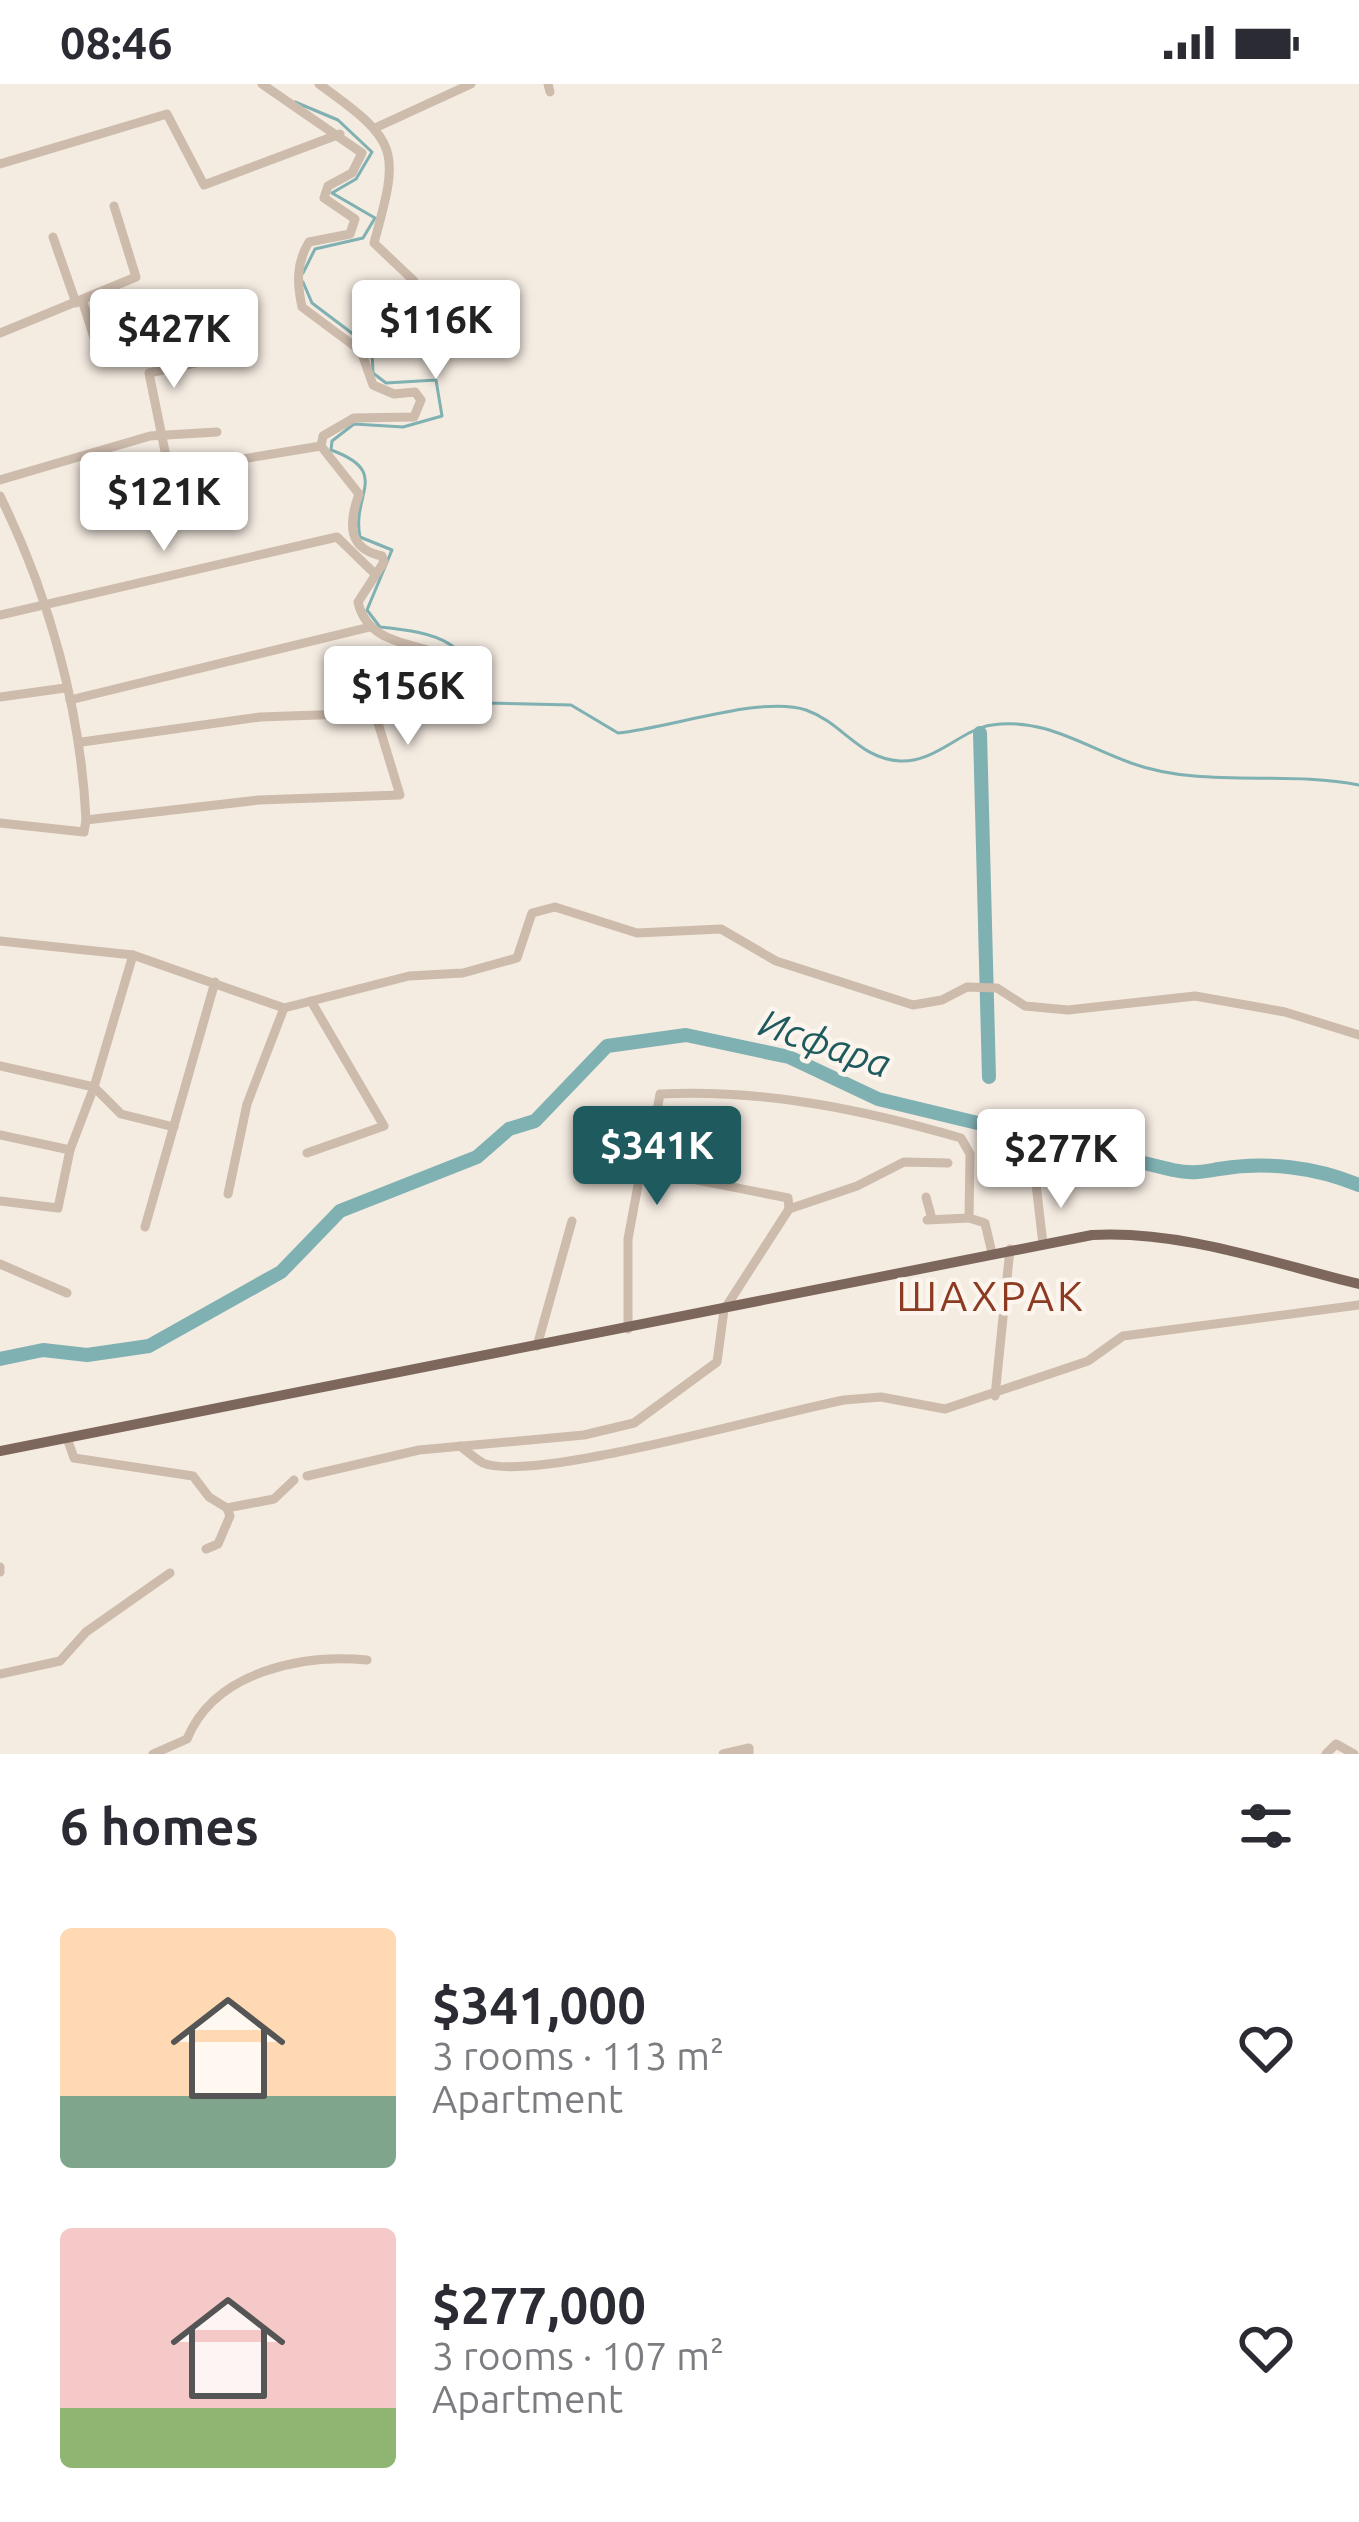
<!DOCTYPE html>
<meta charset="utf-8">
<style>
body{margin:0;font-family:Ubuntu,sans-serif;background:#f2f2f3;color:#2b2b33;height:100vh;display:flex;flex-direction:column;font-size:45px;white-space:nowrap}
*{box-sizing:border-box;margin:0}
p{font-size:39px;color:#7c7c81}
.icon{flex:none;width:66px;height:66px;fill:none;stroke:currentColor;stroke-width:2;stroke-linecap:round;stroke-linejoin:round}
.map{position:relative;height:1670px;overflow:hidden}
.side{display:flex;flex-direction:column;background:#fff;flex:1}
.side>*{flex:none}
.price{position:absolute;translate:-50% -102px;padding:0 27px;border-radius:12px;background:#fff;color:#222;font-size:39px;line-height:78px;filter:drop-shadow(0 3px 6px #0008)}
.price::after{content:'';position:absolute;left:50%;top:72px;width:36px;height:27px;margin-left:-18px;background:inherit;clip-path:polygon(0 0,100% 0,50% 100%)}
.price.active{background:#1f5a5e;color:#fff}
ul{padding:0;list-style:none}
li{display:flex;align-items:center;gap:36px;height:300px;padding:0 60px}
li span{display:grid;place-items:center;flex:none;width:336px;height:240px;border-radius:12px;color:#555}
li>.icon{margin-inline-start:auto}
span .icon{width:144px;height:144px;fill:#fffc;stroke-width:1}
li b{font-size:51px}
h2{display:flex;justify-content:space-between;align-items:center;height:144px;padding:0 60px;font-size:51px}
.status{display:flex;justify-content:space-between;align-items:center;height:84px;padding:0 60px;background:#fff;direction:ltr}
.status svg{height:33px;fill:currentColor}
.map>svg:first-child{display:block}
</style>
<div class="status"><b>08:46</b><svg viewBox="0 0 49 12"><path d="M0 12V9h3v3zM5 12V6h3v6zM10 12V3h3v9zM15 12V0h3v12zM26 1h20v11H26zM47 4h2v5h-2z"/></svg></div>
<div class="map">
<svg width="1359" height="1670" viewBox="0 0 1359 1670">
<rect width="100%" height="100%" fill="#f4ebe1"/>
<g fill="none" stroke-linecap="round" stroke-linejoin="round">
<g stroke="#7fb0b2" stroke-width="3">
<path d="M295,18L338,36L372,68L356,95L332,109L375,134L363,154L315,165L303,189"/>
<path d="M303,198L312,219L365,259L372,267L373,289L386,299L436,296L442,332L403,343L354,340L332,357L331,366C392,388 351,410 360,453L392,466L367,526L380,543C438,549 470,556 486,619L571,621L618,649C670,644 763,611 806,626C843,639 859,675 900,677C935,679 962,645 992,641C1044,633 1085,663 1131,679C1203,705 1285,686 1359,701"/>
</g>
<g stroke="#7fb0b2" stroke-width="14">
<path d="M980,649L989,993"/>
<path d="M0,1275L43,1266L87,1271L149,1262L281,1188L340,1127L477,1073L509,1045L535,1037L607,962L686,951L789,973L878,1015L1173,1086C1192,1090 1200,1088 1219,1085C1266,1077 1315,1083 1359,1101"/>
</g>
<g stroke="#cdbbac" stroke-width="9">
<path d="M262,0L362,69L352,89L328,102L324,114L355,135L350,150L309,158C296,179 297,200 302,223L361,267L373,301L394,310L415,308L421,316L414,333L354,334L323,352L321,362L359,410C348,440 348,465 382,472L384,478L358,518C366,554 400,558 431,567"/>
<path d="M319,0C400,58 400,65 374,159L414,197"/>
<path d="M548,0L550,8"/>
<path d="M375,44L471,0"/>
<path d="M0,80L167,30L204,101L340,50"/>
<path d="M53,153L76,219"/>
<path d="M82,216L101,275"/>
<path d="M0,249L136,193L114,122"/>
<path d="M209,276L149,289L169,387L321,362"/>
<path d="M104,366L119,414"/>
<path d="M0,396L150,352L217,348"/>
<path d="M0,412C49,511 81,627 86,736L84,748L0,739"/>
<path d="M0,531L337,453L374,489"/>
<path d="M0,613L65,604"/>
<path d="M70,616L370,543"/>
<path d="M82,658L260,633L375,629L400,711L259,716L86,736"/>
<path d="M0,857L133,871L284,924L409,892L463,889L517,874L532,829L555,823L637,849L721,845L776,877L913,921L942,916L967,903L997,904L1025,922L1068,926L1195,912L1285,928L1359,951"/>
<path d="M133,871L94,1003L121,1030L174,1043"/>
<path d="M0,982L94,1003L70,1066L58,1124L0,1117"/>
<path d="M0,1051L70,1066"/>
<path d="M307,1069L384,1042L311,917"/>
<path d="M646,1089L660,1010C763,1005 861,1025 961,1054L970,1070L969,1134L985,1139L992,1169"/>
<path d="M1036,1100L1043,1160"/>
<path d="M228,1110L247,1020L284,924"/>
<path d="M926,1113L932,1135"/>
<path d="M927,1136L969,1134"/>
<path d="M145,1143L215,898"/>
<path d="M0,1180L67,1209"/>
<path d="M628,1245V1155L641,1085L788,1114L789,1125"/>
<path d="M537,1262L572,1137"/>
<path d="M995,1312L1010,1165"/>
<path d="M67,1354L74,1374L193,1392L209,1413L227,1424L274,1415L294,1396"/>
<path d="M460,1362C467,1367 475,1375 483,1379C530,1400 780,1328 844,1316L881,1313L945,1325L1088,1277L1123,1252L1359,1221"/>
<path d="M307,1392L419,1366L584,1351L634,1339L717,1278L724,1226L789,1125L857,1102L904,1078L948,1079"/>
<path d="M206,1465L218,1460L230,1432L227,1424"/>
<path d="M0,1483V1488"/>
<path d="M0,1590L60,1577L86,1548L170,1489"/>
<path d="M153,1670L187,1655C215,1587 302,1570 367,1576"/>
<path d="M723,1670L749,1664V1670"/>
<path d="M1326,1670L1336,1660L1354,1670"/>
</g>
<path stroke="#7d675c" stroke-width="10" d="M0,1367L1092,1151C1182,1146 1272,1179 1359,1200"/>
</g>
<g text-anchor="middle" stroke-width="9" stroke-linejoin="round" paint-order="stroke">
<g font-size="39" font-style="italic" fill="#1f5a5e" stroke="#fbf5ee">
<text transform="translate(825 959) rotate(19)" y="14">Исфара</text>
</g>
<g font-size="42" letter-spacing="3" fill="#8c3b22" stroke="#fbf5ee">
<text x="991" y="1227">ШАХРАК</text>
</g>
</g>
</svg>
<b class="price" style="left:436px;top:298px">$116K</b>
<b class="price" style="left:174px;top:307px">$427K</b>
<b class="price" style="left:164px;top:470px">$121K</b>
<b class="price" style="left:408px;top:664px">$156K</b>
<b class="price active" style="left:657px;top:1124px">$341K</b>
<b class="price" style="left:1061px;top:1127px">$277K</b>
</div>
<section class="side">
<h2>6 homes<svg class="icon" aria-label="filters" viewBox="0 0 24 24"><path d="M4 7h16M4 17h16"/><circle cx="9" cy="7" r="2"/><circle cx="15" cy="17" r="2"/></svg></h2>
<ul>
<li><span style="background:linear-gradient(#ffd9b3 70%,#7fa58c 0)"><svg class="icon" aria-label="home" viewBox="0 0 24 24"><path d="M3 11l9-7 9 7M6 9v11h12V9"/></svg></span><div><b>$341,000</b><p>3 rooms · 113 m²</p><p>Apartment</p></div><svg class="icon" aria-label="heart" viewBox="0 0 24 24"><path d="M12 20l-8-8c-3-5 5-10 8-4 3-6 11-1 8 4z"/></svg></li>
<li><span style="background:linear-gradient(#f6c9c9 75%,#8fb573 0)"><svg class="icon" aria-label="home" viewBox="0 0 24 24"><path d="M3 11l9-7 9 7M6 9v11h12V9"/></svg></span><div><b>$277,000</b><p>3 rooms · 107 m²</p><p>Apartment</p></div><svg class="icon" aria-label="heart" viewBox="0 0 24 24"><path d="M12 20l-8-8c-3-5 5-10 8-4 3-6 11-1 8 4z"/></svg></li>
</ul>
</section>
